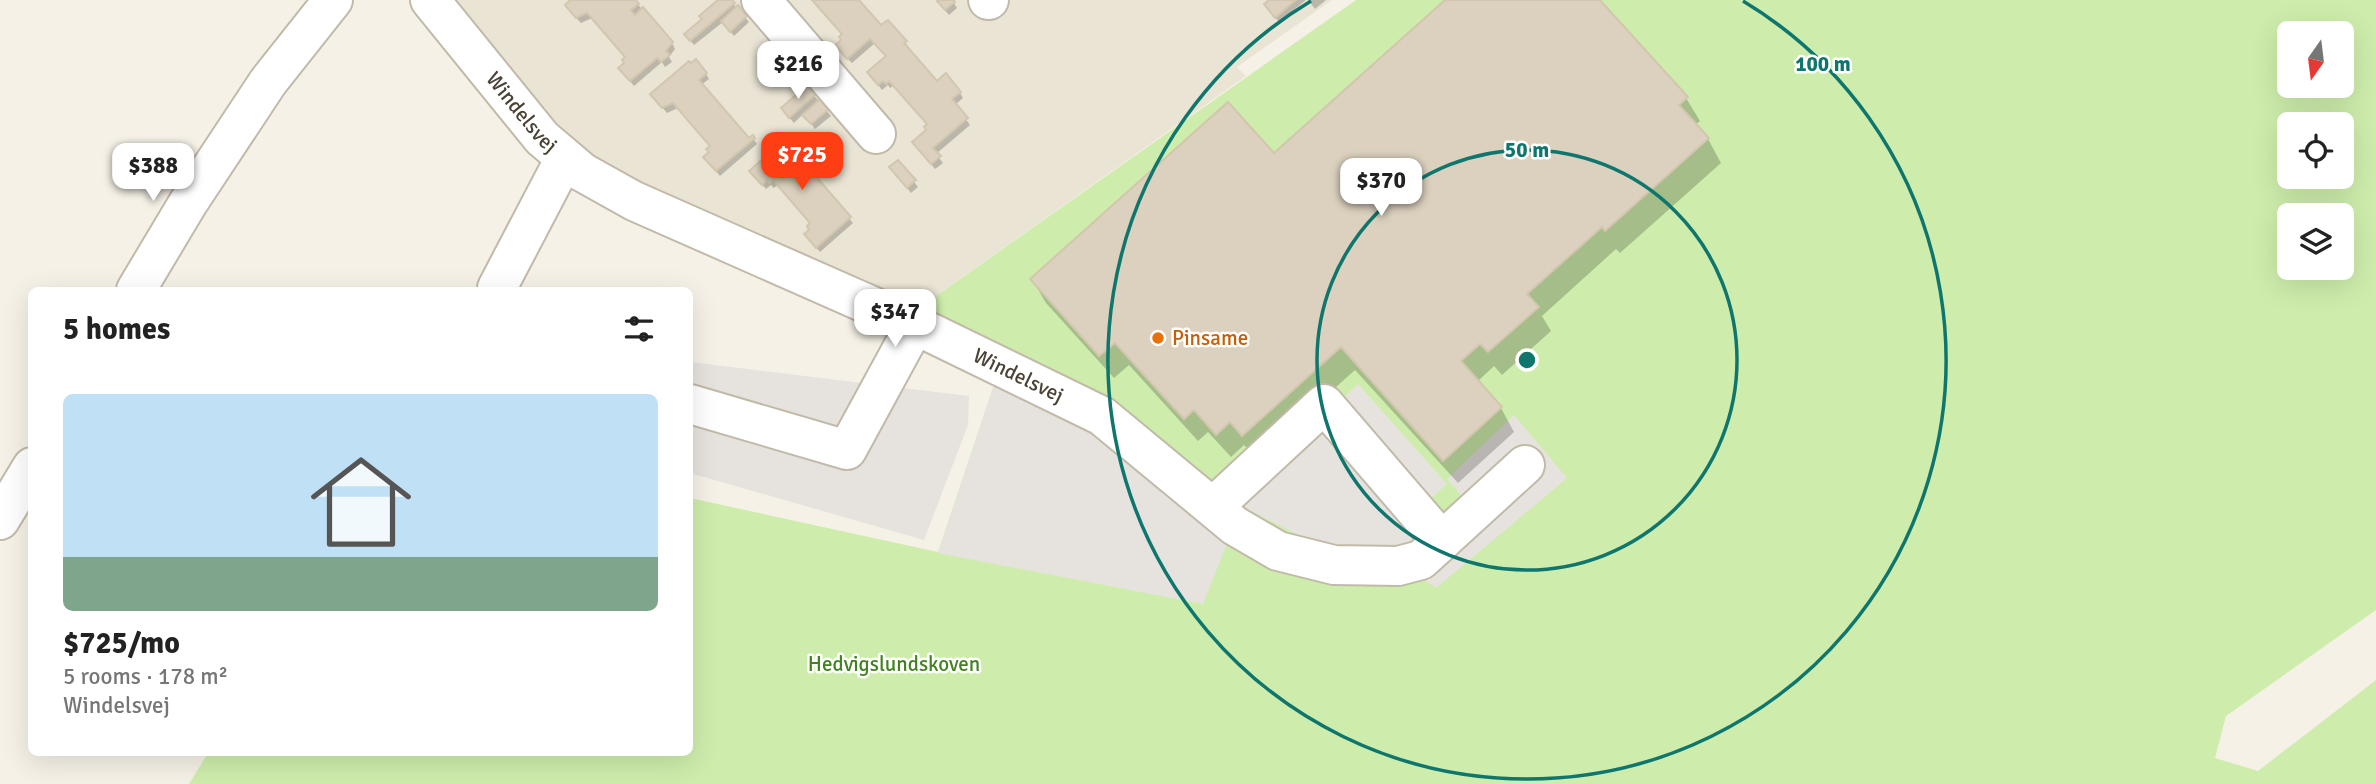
<!DOCTYPE html>
<meta charset="utf-8">
<style>
body{margin:0;font-family:Signika,sans-serif;background:#f6f6f6;color:#222;height:100vh;display:flex;flex-direction:column;font-size:26px;white-space:nowrap}
*{box-sizing:border-box;margin:0}
p{font-size:23px;color:#767676}
.icon{flex:none;width:38px;height:38px;fill:none;stroke:currentColor;stroke-width:2;stroke-linecap:round;stroke-linejoin:round}
.map{position:relative;flex:1;overflow:hidden}
.sheet{position:absolute;left:28px;top:287px;width:665px;height:469px;display:flex;flex-direction:column;background:#fff;border-radius:10px;box-shadow:0 7px 28px #0002}
.sheet>*{flex:none}
.needle{width:46px;rotate:194deg}
.buttons{position:absolute;left:2277px;top:21px;display:grid;gap:14px}
.buttons a{display:grid;place-items:center;width:77px;height:77px;border-radius:10px;background:#fff;box-shadow:0 7px 28px #0002;font-size:35px}
.price{position:absolute;translate:-50% -60px;padding:0 16px;border-radius:14px;background:#fff;color:#222;font-size:23px;line-height:46px;filter:drop-shadow(0 2px 4px #0008)}
.price::after{content:'';position:absolute;left:50%;top:42px;width:21px;height:16px;margin-left:-10px;background:inherit;clip-path:polygon(0 0,100% 0,50% 100%)}
.price.active{background:#ff3e14;color:#fff}
ul{padding:0;list-style:none}
li{display:grid;align-content:center;gap:14px;height:371px;padding:0 35px}
li+li{border-top:2px solid #e0e0e0}
li span{display:grid;place-items:center;height:217px;border-radius:10px;color:#555}
li>.icon{margin-inline-start:auto}
span .icon{width:126px;height:126px;fill:#fffc;stroke-width:1}
li b{font-size:30px}
h2{display:flex;justify-content:space-between;align-items:center;height:84px;padding:0 35px;font-size:30px}
.map>svg:first-child{display:block}
</style>
<div class="map">
<svg width="2376" height="784" viewBox="0 0 2376 784">
<rect width="100%" height="100%" fill="#f5f1e7"/>
<path fill="#eae4d5" d="M430,0H1332L1237,67L1246,76L892,327L567,186Z"/>
<path fill="#ceedac" fill-rule="evenodd" d="M1356,0H2376V610L2226,716L2215,758L2258,771L2376,680V784H189L208,753L690,752V498L938,552L997,376L892,327ZM2289,33H2342V86H2289ZM2289,124H2342V177H2289ZM2289,215H2342V268H2289Z"/>
<g fill="#e6e3df">
<path d="M690,362L969,396L968,425L924,540L690,473Z"/>
<path d="M997,376L1108,430L1230,536L1203,604L938,553Z"/>
<path d="M1358,384L1447,484L1430,499L1442,513L1462,496L1447,479L1514,415L1567,478L1436,588L1387,554L1323,548L1234,502Z"/>
</g>
<g fill="#0003">
<path d="M573,0H634L672,43L675,49L669,57L672,62L665,67L662,62L634,86L624,74L626,59L592,18L581,23L570,11Z"/>
<path d="M721,0H730L749,22L734,36L723,22L694,45L690,40Z"/>
<path d="M812,0H857L881,28L905,42L909,48L907,49L937,83L960,93L963,98L955,105L970,125L936,154L943,163L935,169L914,143L928,131V126L893,86L890,88L888,85L882,90L869,73L887,57L875,43L852,63L840,51L843,36Z"/>
<path d="M942,0H952L957,8L949,15L943,8Z"/>
<path d="M1271,0H1306L1279,22L1269,10Z"/>
<path d="M1308,0H1326L1315,9Z"/>
<path d="M1448,0H1598L1686,98L1700,121L1695,125L1708,139L1721,163L1620,253L1616,249L1542,316L1551,331L1502,375L1494,366L1477,382L1501,408L1514,432L1458,483L1355,370L1257,458L1244,445L1231,457L1208,432L1198,441L1129,365L1114,378L1046,303L1032,279L1274,156Z"/>
<path d="M706,74L709,79L701,85L749,141L752,137L757,144L720,176L709,163L711,148L678,108L667,113L652,95Z"/>
<path d="M807,87L831,116L815,129L804,113L794,123L786,114Z"/>
<path d="M788,139L793,147L790,149L853,223L820,252L806,235L811,231L812,225L777,185L774,188L771,185L766,189L755,177Z"/>
<path d="M898,162L918,187L911,193L891,168Z"/>
</g>
<g fill="#dbd1be" stroke="#d3c6ae" stroke-width="2">
<path d="M570,0H636L639,4L631,10L635,15L643,7L673,42L666,51L670,55L661,62L657,58L630,81L618,68L624,63L622,60L625,57L587,13L576,18L565,5Z"/>
<path d="M718,0H732L735,3L690,41L684,34L702,19L699,16Z"/>
<path d="M812,0H859L881,25L888,20L907,41L904,43L937,81L946,73L961,92L952,99L968,118L933,148L941,156L931,164L912,142L926,130L924,127L927,124L889,81L886,84L883,81L878,85L867,72L886,56L870,39L847,59L835,45L841,40L839,37L842,34Z"/>
<path d="M939,0H954L955,2L945,10L937,1Z"/>
<path d="M1269,0H1296L1275,18L1264,4Z"/>
<path d="M1445,0H1600L1688,97L1679,105L1709,138L1605,231L1602,227L1527,294L1539,307L1488,352L1480,344L1461,361L1502,407L1443,461L1341,347L1242,436L1230,422L1216,435L1194,410L1184,419L1115,343L1099,356L1030,279L1228,102L1274,153Z"/>
<path d="M738,5L747,16L730,32L721,21Z"/>
<path d="M696,59L707,73L699,80L749,138L753,135L755,138L716,171L703,157L709,152L706,149L710,146L673,103L662,108L650,94L689,61L691,63Z"/>
<path d="M808,85L816,94L789,118L781,108Z"/>
<path d="M820,99L829,109L811,124L802,115Z"/>
<path d="M788,137L791,140L787,143L851,217L816,248L804,234L809,230L807,226L810,223L773,180L770,183L767,180L762,185L749,171Z"/>
<path d="M898,160L916,180L907,188L889,167Z"/>
</g>
<g fill="none" stroke-linecap="round" stroke-linejoin="round">
<defs>
<g id="minor">
<path id="s1" d="M430,0L542,138L582,172L634,201L915,325L1102,416L1235,526L1278,551L1334,565L1398,566L1421,560L1525,465"/>
<path d="M761,0L876,134"/>
<path d="M988,0H989"/>
<path d="M136,290L188,203L268,82L333,0"/>
<path d="M498,290L497,288L565,158"/>
<path d="M690,404L847,450L915,325"/>
<path d="M1213,507L1324,404L1442,541"/>
<path d="M0,520L32,467"/>
</g>
</defs>
<use href="#minor" stroke="#c2baa9" stroke-width="42"/>
<use href="#minor" stroke="#fff" stroke-width="38"/>
</g>
<g fill="none" stroke="#0f766e" stroke-width="3.5">
<circle cx="1527" cy="360" r="210"/>
<path d="M1743 1A419 419 0 1 1 1311 1"/>
</g>
<circle fill="#e8710a" stroke="#fff" stroke-width="2.5" cx="1158" cy="338" r="7"/>
<g text-anchor="middle" stroke-width="5" stroke-linejoin="round" paint-order="stroke">
<g font-size="21" fill="#494235" stroke="#fff">
<text dy="7" stroke="none"><textPath href="#s1" startOffset="145">Windelsvej</textPath></text>
<text dy="7" stroke="none"><textPath href="#s1" startOffset="712">Windelsvej</textPath></text>
</g>
<g font-size="21" fill="#c56008" stroke="#fff" text-anchor="start">
<text x="1172" y="345">Pinsame</text>
</g>
<g font-size="21" fill="#438122" stroke="#fff">
<text x="894" y="671">Hedvigslundskoven</text>
</g>
</g>
<circle cx="1527" cy="360" r="10" fill="#0f766e" stroke="#fff" stroke-width="3.5"/>
<g font-size="21" text-anchor="middle" font-weight="bold" fill="#0f766e" stroke="#fff" stroke-width="5" stroke-linejoin="round" paint-order="stroke">
<text x="1823" y="71">100 m</text>
<text x="1527" y="157">50 m</text>
</g>
</svg>
<div class="buttons">
<a><svg class="needle" viewBox="-14 -14 28 28"><path d="M0-13l5 13h-10z" fill="#e53935"/><path d="M0 13l5-13h-10z" fill="#767676"/></svg></a>
<a><svg class="icon" aria-label="locate" viewBox="0 0 24 24"><circle cx="12" cy="12" r="6"/><path d="M12 2v4M12 18v4M2 12h4M18 12h4"/></svg></a>
<a><svg class="icon" aria-label="layers" viewBox="0 0 24 24"><path d="M12 4l9 5-9 5-9-5zM3 14l9 5 9-5"/></svg></a>
</div>
<b class="price" style="left:798px;top:101px">$216</b>
<b class="price active" style="left:802px;top:192px">$725</b>
<b class="price" style="left:153px;top:203px">$388</b>
<b class="price" style="left:1381px;top:218px">$370</b>
<b class="price" style="left:895px;top:349px">$347</b>
<section class="sheet">
<h2>5 homes<svg class="icon" aria-label="filters" viewBox="0 0 24 24"><path d="M4 7h16M4 17h16"/><circle cx="9" cy="7" r="2"/><circle cx="15" cy="17" r="2"/></svg></h2>
<ul>
<li><span style="background:linear-gradient(#bfe0f5 75%,#7fa58c 0)"><svg class="icon" aria-label="home" viewBox="0 0 24 24"><path d="M3 11l9-7 9 7M6 9v11h12V9"/></svg></span><div><b>$725/mo</b><p>5 rooms · 178 m²</p><p>Windelsvej</p></div></li>
</ul>
</section>
</div>
